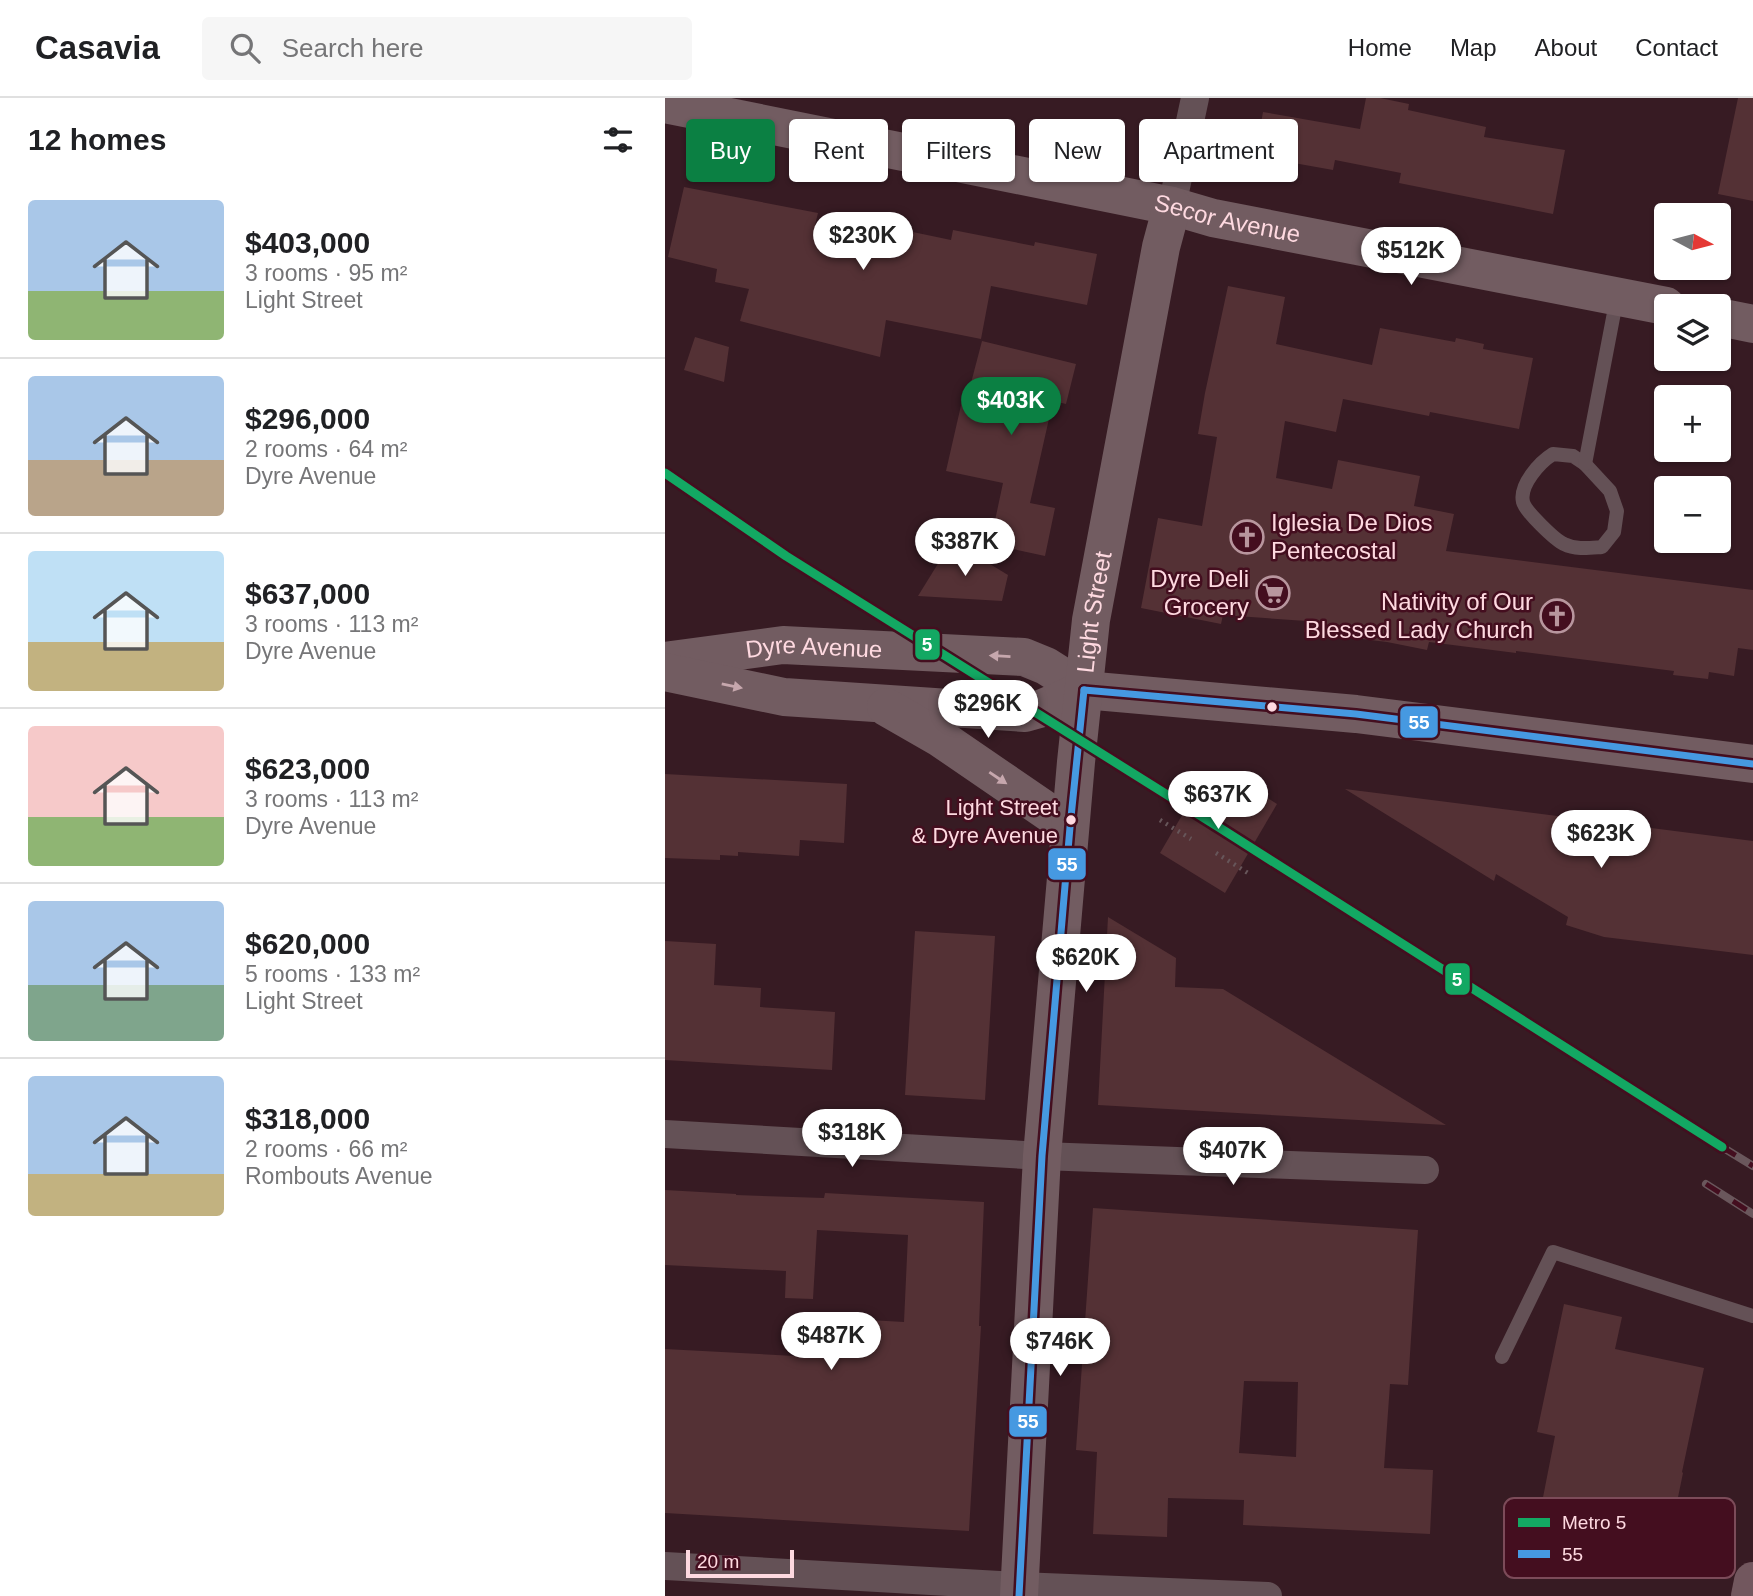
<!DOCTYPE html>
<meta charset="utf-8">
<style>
body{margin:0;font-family:Helvetica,sans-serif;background:#f6f6f6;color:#202124;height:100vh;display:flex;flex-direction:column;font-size:26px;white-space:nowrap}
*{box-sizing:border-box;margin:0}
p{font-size:23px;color:#757577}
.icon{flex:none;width:38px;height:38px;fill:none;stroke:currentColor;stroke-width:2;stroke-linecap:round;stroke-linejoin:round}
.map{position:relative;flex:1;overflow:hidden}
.drawer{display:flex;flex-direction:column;background:#fff;width:665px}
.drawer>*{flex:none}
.hud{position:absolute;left:21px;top:21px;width:665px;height:63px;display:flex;gap:14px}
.needle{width:46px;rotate:97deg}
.fabs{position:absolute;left:989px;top:105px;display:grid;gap:14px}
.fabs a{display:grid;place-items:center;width:77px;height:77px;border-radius:7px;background:#fff;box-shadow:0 2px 5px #0004;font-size:35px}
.scale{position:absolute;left:21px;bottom:18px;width:108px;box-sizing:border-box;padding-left:7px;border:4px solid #fed9e0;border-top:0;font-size:19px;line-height:24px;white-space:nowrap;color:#fed9e0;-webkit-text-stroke:5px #440e1f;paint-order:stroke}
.price{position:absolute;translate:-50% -60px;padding:0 16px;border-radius:24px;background:#fff;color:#222;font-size:23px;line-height:46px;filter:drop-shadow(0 2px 4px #0008)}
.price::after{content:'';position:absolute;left:50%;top:42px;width:21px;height:16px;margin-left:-10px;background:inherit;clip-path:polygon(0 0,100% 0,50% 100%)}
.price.on{background:#0b8043;color:#fff}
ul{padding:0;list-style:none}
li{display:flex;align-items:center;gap:21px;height:175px;padding:0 28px}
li+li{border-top:2px solid #e0e0e0}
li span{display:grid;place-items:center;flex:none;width:196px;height:140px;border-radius:7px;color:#555}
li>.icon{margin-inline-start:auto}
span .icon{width:84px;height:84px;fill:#fffc;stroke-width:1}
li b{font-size:30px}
h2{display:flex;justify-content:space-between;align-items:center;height:84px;padding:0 28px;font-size:30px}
.pill{padding:0 24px;border-radius:7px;background:#fff;box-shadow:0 2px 5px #0004;font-size:24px;line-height:63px}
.pill.on{background:#0b8043;color:#fff}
header{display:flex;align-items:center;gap:42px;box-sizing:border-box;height:98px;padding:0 35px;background:#fff;border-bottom:2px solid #e0e0e0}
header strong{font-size:33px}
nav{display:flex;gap:38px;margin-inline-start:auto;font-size:24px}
.search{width:490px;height:63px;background:#f6f6f6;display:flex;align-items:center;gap:18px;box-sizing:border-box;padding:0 24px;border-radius:7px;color:#757577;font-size:26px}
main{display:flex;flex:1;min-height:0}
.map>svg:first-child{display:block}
</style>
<header>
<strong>Casavia</strong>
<div class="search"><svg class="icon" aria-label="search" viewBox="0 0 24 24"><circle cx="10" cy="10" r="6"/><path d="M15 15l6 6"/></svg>Search here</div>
<nav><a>Home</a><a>Map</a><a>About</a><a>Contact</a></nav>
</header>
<main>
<section class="drawer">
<h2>12 homes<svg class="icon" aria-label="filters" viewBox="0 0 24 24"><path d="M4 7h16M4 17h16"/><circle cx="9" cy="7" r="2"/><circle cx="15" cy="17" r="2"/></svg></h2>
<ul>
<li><span style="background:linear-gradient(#a9c7e8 65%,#8fb573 0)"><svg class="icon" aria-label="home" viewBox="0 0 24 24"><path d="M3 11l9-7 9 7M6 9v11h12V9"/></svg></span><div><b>$403,000</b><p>3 rooms · 95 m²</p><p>Light Street</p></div></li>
<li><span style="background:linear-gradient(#a9c7e8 60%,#b9a48a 0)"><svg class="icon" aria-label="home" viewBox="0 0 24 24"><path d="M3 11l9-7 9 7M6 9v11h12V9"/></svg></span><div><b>$296,000</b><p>2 rooms · 64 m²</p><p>Dyre Avenue</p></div></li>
<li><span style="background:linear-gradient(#bfe0f5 65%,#c2b280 0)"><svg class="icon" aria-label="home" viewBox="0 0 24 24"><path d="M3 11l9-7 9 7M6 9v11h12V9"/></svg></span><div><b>$637,000</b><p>3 rooms · 113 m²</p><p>Dyre Avenue</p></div></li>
<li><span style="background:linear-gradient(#f6c9c9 65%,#8fb573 0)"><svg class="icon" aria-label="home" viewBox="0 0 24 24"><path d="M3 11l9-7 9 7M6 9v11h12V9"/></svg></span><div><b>$623,000</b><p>3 rooms · 113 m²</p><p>Dyre Avenue</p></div></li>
<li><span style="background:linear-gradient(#a9c7e8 60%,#7fa58c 0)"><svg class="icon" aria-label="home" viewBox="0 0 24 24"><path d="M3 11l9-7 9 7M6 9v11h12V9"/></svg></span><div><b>$620,000</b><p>5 rooms · 133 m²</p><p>Light Street</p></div></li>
<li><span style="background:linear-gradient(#a9c7e8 70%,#c2b280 0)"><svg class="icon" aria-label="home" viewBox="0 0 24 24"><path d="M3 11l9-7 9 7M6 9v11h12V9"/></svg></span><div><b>$318,000</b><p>2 rooms · 66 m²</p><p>Rombouts Avenue</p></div></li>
</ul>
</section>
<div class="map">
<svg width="1088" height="1498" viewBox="0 0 1088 1498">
<rect width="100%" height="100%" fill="#371b23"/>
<g fill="#543135" fill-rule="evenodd">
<path d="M701,0H715L744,6L743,12L821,29L819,39L900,52L888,116L734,85L736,75L670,62L668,72L590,58L598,14L695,31Z"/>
<path d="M1073,0H1088V103L1053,96Z"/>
<path d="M19,89L153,115L150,127L240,147L243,133L286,142L288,132L369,148L370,144L432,156L422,207L326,188L316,241L221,222L215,259L75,223L84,191L50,184L52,171L3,159Z"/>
<path d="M563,188L620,199L611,246L707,267L715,230L790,244L791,240L819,246L818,251L868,260L854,331L765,314L764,318L678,301L671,334L620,323L611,380L667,391L673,362L755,378L749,408L789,416L781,453L1088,492V552L1073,550L1069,578L1044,574L1043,581L1008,577L1009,573L851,553V555L764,544L762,552L722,544L639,534L641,523L558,517L556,526L476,510L493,420L537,428L552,339L533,336L540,295Z"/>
<path d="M30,239L64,249L59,284L19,272Z"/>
<path d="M317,243L411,266L401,306L388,303L365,405L390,410L380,458L325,446L338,385L281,373L297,303L301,304Z"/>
<path d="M287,443L343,477L337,503L253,498Z"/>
<path d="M0,676L182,686L179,745L135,742L134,758L73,754V758L55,757V762L0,760Z"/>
<path d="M537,683L582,687L612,706L560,795L495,755Z"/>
<path d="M680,691L1088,743V857L939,839L901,827L903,819L831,776L829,783Z"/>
<path d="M443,819L511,860L510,889L558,891L781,1027L433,1007Z"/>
<path d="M250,833L330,838L320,1002L240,997Z"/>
<path d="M0,843L51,846L49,887L96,890L95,909L170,914L167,972L0,962Z"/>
<path d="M0,1092L71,1096V1097L159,1100L160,1095L319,1104L314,1228H316L304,1433L0,1415V1251L149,1259L151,1219L239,1224L243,1137L152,1132L148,1201L120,1200L121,1173L0,1167Z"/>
<path d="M428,1110L753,1132L743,1287L725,1286L719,1370L768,1372L765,1436L578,1427L579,1402L503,1400L502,1439L428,1436L432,1354L411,1352ZM579,1283L633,1284L631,1359L574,1355Z"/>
<path d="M899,1206L957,1219L950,1251L1039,1270L1017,1374L1018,1375L998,1472L866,1465L867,1462L840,1457L846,1424L872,1430L890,1338L872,1334Z"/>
</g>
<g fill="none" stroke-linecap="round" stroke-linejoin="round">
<g stroke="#67565a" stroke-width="4.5" stroke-dasharray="2 5" stroke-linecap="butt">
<path d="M495,722L526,741"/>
<path d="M551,755L583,775"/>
</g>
<g stroke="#645156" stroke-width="14">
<path d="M888,356L908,358L920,366L945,393L952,413L949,434L937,449C924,450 911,452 899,446C890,442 860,413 858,404C854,387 875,364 888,356Z"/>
<path d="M920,366L952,199"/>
<path d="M837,1259L888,1154L1088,1218"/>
</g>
<g stroke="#645156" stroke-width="28">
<path d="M507,108L530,0"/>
<path d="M0,1036L377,1058L760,1072"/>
<path d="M0,1468L354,1488L603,1498"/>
</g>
<g stroke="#725c61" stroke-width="38">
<path id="s1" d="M0,6L507,108L548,120L1001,208"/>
<path d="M1054,219L1088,226"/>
<path id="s2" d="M0,563L118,547L359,559L381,568L419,592L691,616L1088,666"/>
<path d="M0,574L119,599L360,615L378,610L419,592"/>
<path d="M221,609L275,640L405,729"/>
<path id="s3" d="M354,1498L377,1058L411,664L426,522L496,149L507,108"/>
</g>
<path stroke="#72575e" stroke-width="38" d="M1085,1498L1088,1483"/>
<defs>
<g id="rail">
<path d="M1057,1049L1088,1068"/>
<path d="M1041,1086L1088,1116"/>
</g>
</defs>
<use href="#rail" stroke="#6a575c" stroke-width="8"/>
<use href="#rail" stroke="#440e1f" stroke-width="5" stroke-dasharray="16" stroke-linecap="butt"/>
<defs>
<g id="bus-1">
<path d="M419,592L691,616L1088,666"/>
<path d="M354,1498L377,1058L405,729L419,592"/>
</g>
</defs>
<use href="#bus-1" stroke="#440e1f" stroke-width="12"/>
<use href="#bus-1" stroke="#4699e1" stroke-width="7"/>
<defs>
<path id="metro-1" d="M0,375L121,458L555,730L1057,1049"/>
</defs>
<use href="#metro-1" stroke="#440e1f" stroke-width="14"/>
<use href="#metro-1" stroke="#13a863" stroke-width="9"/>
</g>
<defs><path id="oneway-solid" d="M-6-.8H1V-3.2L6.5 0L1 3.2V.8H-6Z" transform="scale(1.75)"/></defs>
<g fill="#c6a7ad">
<use href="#oneway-solid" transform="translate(335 558) rotate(-177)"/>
<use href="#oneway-solid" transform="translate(67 588) rotate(12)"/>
<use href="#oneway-solid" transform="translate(333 680) rotate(34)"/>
</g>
<defs>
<symbol id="church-ring" viewBox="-11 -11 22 22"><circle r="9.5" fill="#440e1f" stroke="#b8969e" stroke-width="1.5"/><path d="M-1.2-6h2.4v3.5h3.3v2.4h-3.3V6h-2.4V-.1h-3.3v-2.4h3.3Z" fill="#b8969e"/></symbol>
<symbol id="supermarket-ring" viewBox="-11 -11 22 22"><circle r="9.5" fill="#440e1f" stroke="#b8969e" stroke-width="1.5"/><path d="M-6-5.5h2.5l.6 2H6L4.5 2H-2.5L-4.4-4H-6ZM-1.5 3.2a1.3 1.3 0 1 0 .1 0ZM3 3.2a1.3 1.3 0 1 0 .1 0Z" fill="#b8969e"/></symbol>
</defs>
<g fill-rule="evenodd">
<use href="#church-ring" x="563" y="420" width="38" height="38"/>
<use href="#supermarket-ring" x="589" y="476" width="38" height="38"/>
<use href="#church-ring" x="873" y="499" width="38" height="38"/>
</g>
<g fill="#fed9e0" stroke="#440e1f" stroke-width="2.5">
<circle cx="607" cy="609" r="6"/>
<circle cx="406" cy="722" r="6"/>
</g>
<g text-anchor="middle" stroke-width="5" stroke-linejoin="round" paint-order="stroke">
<g font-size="22" fill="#fed9e0" stroke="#440e1f" text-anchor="end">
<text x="393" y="717">Light Street<tspan x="393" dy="28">&amp; Dyre Avenue</tspan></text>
</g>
<g font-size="24" fill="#fed9e0" stroke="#440e1f">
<text dy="8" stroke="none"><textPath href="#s1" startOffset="574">Secor Avenue</textPath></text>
<text dy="8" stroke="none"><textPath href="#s3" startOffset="987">Light Street</textPath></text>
<text dy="8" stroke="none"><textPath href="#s2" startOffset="150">Dyre Avenue</textPath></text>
</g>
<g font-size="24" fill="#fed9e0" stroke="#440e1f" text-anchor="end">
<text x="606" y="433" text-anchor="start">Iglesia De Dios<tspan x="606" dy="28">Pentecostal</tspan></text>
<text x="584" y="489">Dyre Deli<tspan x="584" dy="28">Grocery</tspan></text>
<text x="868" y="512">Nativity of Our<tspan x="868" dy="28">Blessed Lady Church</tspan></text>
</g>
</g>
<rect x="839" y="1400" width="231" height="80" rx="10" fill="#440e1f" stroke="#7c4b59" stroke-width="2"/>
<rect x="853" y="1420" width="32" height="9" fill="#13a863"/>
<rect x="853" y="1452" width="32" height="8" fill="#4699e1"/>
<g font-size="19" fill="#fed9e0">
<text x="897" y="1431">Metro 5</text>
<text x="897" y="1463">55</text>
</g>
<g stroke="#440e1f" stroke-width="2.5">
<rect x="249" y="530" width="27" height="33" rx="7" fill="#13a863"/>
<rect x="734" y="607" width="40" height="34" rx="7" fill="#4699e1"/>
<rect x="382" y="749" width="40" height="34" rx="7" fill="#4699e1"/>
<rect x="779" y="864" width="27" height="34" rx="7" fill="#13a863"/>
<rect x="343" y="1307" width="40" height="33" rx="7" fill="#4699e1"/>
</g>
<g font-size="19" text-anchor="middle" font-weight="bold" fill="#fff">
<text x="262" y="553">5</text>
<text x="754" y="631">55</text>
<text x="402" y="773">55</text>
<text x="792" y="888">5</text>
<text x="363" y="1330">55</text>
</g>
</svg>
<div class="fabs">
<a><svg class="needle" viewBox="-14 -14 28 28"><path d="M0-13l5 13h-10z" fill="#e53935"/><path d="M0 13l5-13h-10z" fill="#757577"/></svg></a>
<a><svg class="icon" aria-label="layers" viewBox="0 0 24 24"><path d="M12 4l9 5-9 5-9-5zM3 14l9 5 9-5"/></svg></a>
<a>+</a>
<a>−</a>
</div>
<div class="scale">20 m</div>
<b class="price" style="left:198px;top:174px">$230K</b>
<b class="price" style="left:746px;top:189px">$512K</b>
<b class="price on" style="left:346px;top:339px">$403K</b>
<b class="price" style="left:300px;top:480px">$387K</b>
<b class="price" style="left:323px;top:642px">$296K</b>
<b class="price" style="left:553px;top:733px">$637K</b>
<b class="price" style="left:936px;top:772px">$623K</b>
<b class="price" style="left:421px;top:896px">$620K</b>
<b class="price" style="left:187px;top:1071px">$318K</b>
<b class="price" style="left:568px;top:1089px">$407K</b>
<b class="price" style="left:166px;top:1274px">$487K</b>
<b class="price" style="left:395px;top:1280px">$746K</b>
<div class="hud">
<a class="pill on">Buy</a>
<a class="pill">Rent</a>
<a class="pill">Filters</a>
<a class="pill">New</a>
<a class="pill">Apartment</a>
</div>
</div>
</main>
